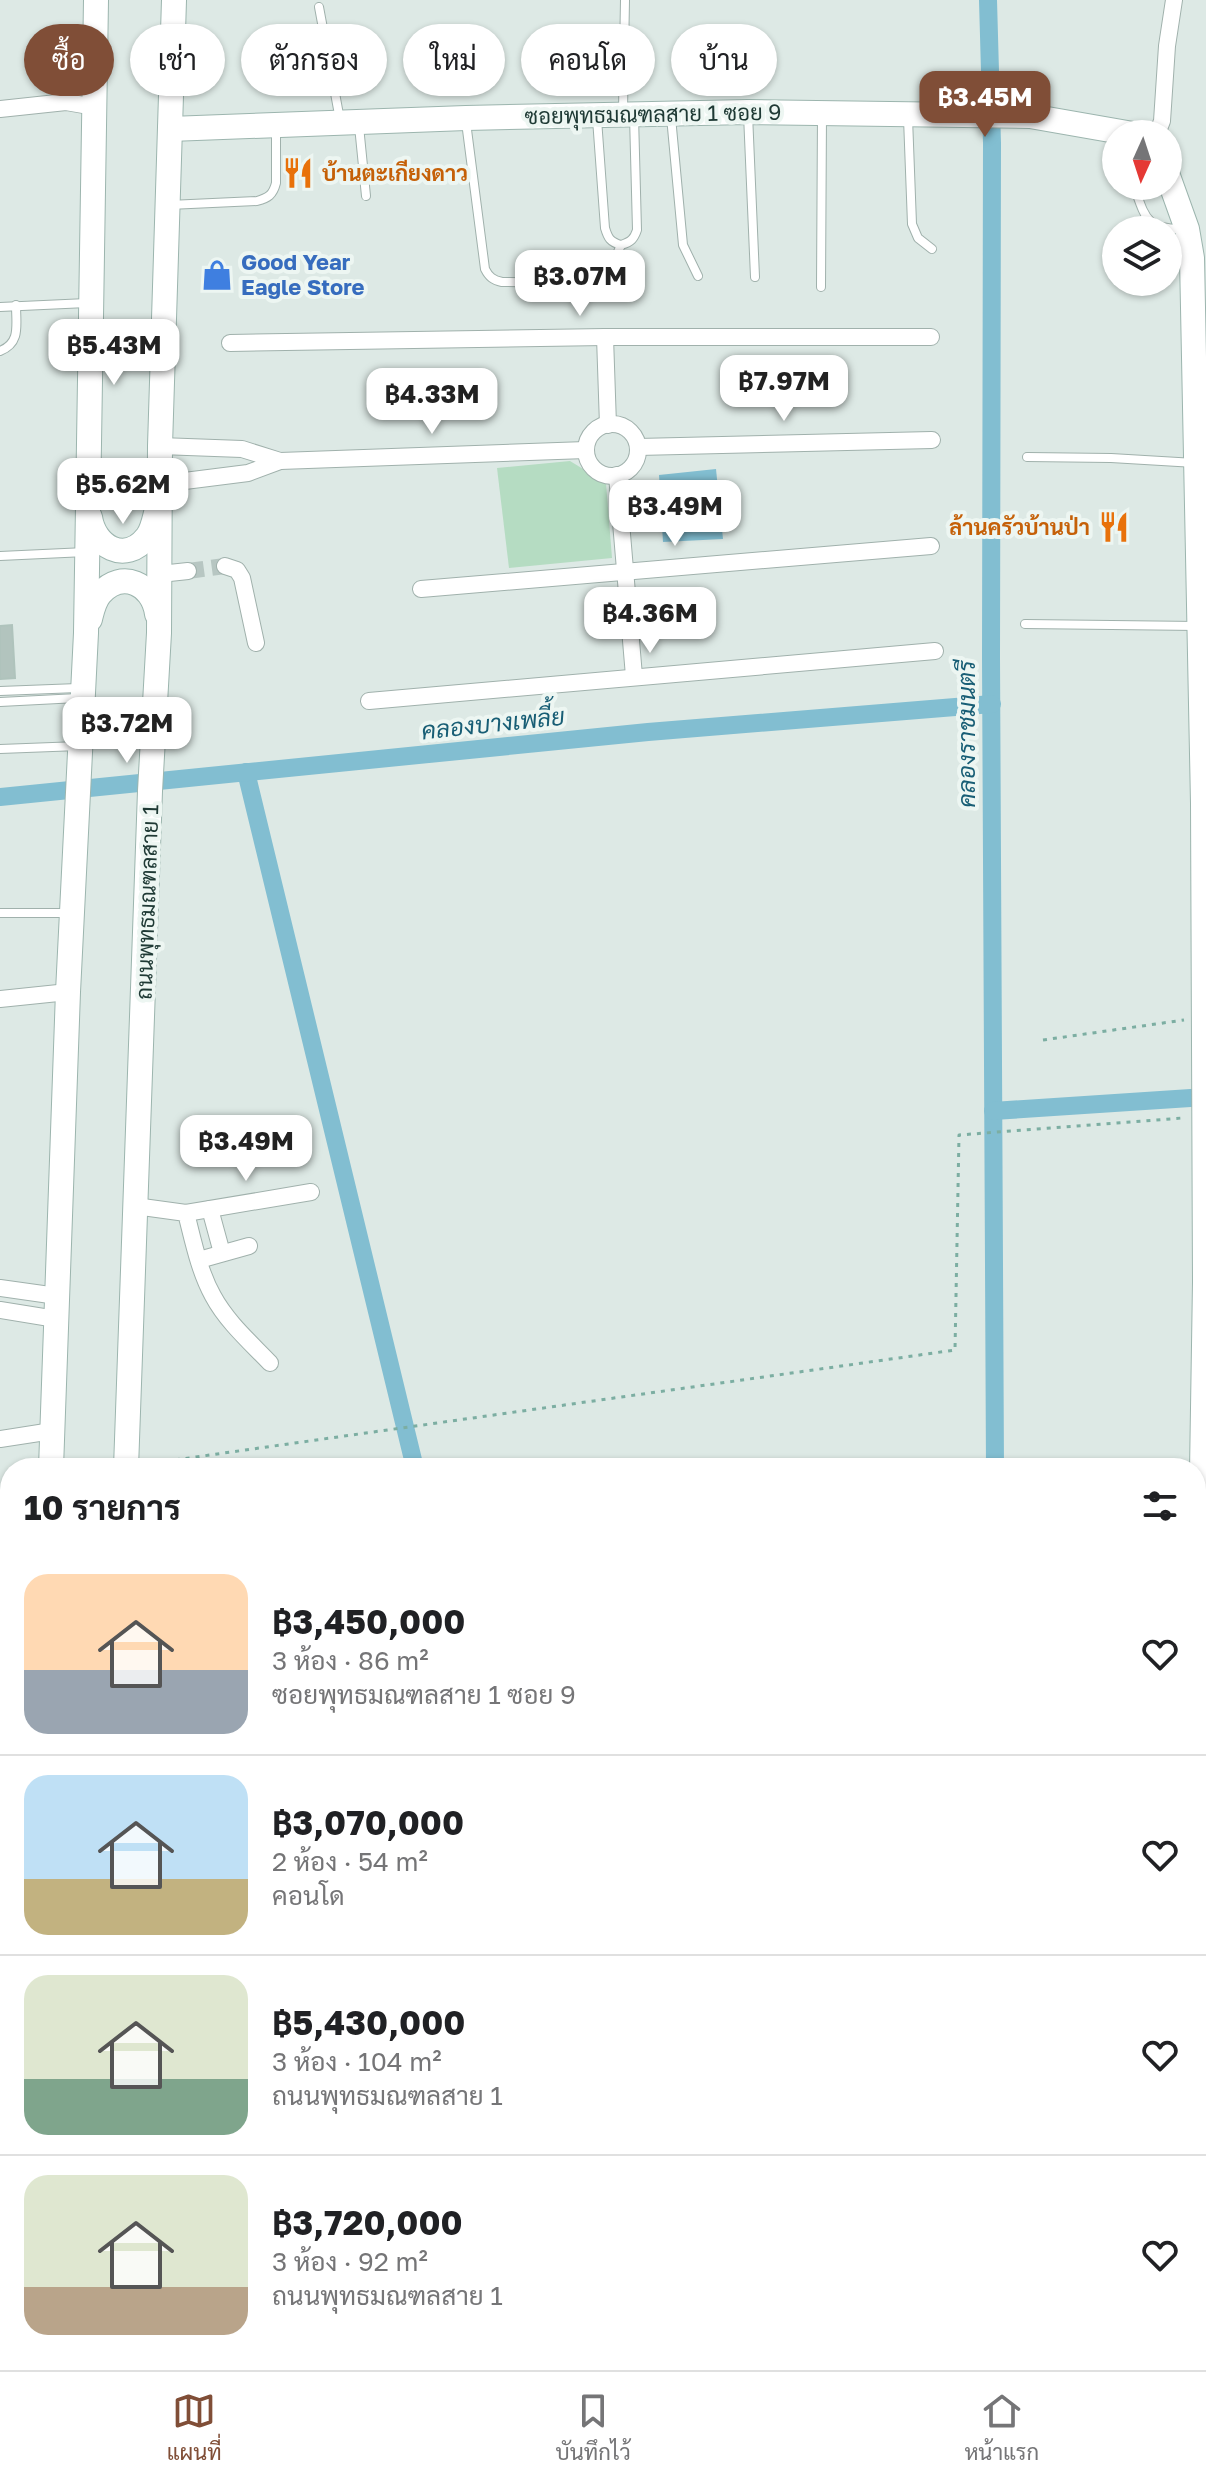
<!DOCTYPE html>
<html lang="th">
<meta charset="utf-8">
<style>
body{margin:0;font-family:"Golos Text",Sarabun,sans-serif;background:#f6f6f6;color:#202124;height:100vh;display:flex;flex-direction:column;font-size:30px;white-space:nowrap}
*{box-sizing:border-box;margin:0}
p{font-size:26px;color:#757577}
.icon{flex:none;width:44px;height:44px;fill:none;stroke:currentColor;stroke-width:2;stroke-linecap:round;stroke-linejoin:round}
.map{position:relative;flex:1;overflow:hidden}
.sheet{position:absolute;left:0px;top:1458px;width:1206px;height:912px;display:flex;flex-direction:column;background:#fff;border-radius:32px 32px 0 0;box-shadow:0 2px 6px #0004}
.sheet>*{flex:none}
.hud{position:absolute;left:24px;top:24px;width:800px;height:72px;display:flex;gap:16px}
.needle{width:52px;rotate:183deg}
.buttons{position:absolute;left:1102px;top:120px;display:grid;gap:16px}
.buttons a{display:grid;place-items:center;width:80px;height:80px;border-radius:50%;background:#fff;box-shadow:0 2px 6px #0004;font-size:40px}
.price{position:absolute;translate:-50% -68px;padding:0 18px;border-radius:16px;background:#fff;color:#222;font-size:26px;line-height:52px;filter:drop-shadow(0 2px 4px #0008)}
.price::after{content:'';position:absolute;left:50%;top:48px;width:24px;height:18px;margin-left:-12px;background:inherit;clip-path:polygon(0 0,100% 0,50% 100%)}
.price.active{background:#804e37;color:#fff}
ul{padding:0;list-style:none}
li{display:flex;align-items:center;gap:24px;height:200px;padding:0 24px}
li+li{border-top:2px solid #e0e0e0}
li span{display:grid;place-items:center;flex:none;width:224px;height:160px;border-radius:24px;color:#555}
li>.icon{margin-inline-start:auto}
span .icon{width:96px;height:96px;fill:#fffc;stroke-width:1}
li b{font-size:34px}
h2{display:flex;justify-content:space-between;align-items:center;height:96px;padding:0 24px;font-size:34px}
.pill{padding:0 28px;border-radius:36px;background:#fff;box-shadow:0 2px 6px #0004;font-size:28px;line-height:72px}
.pill.active{background:#804e37;color:#fff}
.tabs{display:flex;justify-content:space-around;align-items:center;height:112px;border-top:2px solid #e0e0e0;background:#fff;font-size:22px;color:#757577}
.tabs a{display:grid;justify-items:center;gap:4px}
.tabs .active{color:#804e37}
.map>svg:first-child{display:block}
</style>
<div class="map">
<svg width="1206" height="2370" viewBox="0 0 1206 2370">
<rect width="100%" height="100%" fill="#dde9e5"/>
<path fill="#cbd9d4" d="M0,2077H3L5,2370H0Z"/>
<path fill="#b5dcc2" d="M570,461L606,483L612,558L509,568L497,468Z"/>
<path fill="#82bed1" d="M716,469L723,539L663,542L659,475Z"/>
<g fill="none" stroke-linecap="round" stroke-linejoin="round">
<g stroke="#82bed1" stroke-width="18">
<path d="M988,0L992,143L991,658L995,1468"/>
<path d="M246,772L415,1468"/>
<path d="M0,797L648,732L992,704"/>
<path d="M993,1111L1206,1097"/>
<path d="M0,1500L10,1499"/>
<path d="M0,1781L10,1780"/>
<path d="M995,2360V2370"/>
</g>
</g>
<path fill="#b2c4be" stroke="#afc3bc" stroke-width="2" d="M12,625L15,678L0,679V626Z"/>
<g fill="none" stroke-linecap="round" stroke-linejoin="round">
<path stroke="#b7c6c2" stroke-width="16" stroke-dasharray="16 8" stroke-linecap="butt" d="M188,571L225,566"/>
<defs>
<g id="lane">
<path d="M319,7L340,120"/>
<path d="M623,110L625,0"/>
<path d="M748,114L755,277"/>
<path d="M671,117L683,245L698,276"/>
<path d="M908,118L912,224L918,238L932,249"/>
<path d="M597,119L605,228C608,238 610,242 621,245"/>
<path d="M466,122L485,269C489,277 493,280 502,282C536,281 587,290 612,261C616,257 619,250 621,245C631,242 634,239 637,230L634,116"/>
<path d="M359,126L366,196"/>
<path d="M1134,186C1145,217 1146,230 1183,229"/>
<path d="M169,205L257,201C268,198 273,195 276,183V129"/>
<path d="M821,287L822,115"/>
<path d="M0,307L87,303"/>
<path d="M0,351C21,343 16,325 16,305"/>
<path d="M1027,457L1111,458L1195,463"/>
<path d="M0,556L86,552"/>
<path d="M1025,624L1198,626"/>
<path d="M0,691L78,688"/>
<path d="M0,702L78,698"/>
<path d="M0,749L79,746"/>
<path d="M0,913H70"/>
</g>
<g id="street">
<path d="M0,109L66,102L95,107"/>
<path d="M1157,134L1162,121L1167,46L1174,0"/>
<path d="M605,337L608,425"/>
<path d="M230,343L605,337H931"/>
<circle cx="612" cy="450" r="26"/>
<path d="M160,446L242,449L280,461"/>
<path d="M638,447L932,440"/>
<path d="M617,475L634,676"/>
<path d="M161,484L248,473L280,461L586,450"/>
<path d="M225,566L237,570L242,578L256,643"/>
<path d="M160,574L188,571"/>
<path d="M421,589L931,546"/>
<path d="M369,701L935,651"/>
<path d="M0,999L68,992"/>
<path d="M135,1206L186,1213C193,1240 199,1271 213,1296C227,1322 250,1342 270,1363"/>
<path d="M210,1209L222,1253"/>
<path d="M186,1213L311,1192"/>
<path d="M199,1260L249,1246"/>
<path d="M0,1288L57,1296"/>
<path d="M0,1310L56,1319"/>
<path d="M0,1439L52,1431"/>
<path d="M1196,1865L1206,1864"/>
<path d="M0,2063L10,2062"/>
<path d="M1196,2100L1206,2099"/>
<path d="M1196,2264H1206"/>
<path d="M576,2360V2370"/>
<path d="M215,2370V2360"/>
<path d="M791,2370V2360"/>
</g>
<g id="secondary">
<path d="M170,129L466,118L748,112L1030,116L1133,134"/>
<path d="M1168,176L1187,229L1192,258L1203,803L1205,1282L1202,1471L1197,1553L1206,1678"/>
<path d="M90,517C94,546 125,565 147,537C152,531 154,521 156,513"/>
<path d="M90,619C92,611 94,601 100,594C122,569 153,584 157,614"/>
<path d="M51,1468L68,992L86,633L96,0"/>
<path d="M126,1468L150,791L159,633L160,446L174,0"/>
<path d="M41,2360V2370"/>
<path d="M117,2360V2370"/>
</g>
</defs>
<use href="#lane" stroke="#a0b1ac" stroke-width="10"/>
<use href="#street" stroke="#a0b1ac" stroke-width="18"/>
<use href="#secondary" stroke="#9cb5ae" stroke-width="26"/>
<g stroke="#7caea2" stroke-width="3" stroke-dasharray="4 6" stroke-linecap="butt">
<path d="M1043,1040L1184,1020"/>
<path d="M146,1464L955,1350L959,1135L1182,1118"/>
<path d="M0,1491L10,1489"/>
</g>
<use href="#lane" stroke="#fff" stroke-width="8"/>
<use href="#street" stroke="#fff" stroke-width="16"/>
<use href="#secondary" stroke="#fff" stroke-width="24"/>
</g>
<defs>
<symbol id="restaurant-bare" viewBox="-9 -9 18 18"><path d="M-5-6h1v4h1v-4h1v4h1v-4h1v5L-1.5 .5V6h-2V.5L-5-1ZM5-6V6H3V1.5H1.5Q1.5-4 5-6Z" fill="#e8710a" stroke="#edf6f2" stroke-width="2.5" paint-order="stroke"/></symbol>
<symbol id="shop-bare" viewBox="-9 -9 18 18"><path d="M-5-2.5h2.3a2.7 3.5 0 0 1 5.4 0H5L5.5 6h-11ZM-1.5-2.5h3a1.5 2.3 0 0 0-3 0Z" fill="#3f7fe0" stroke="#edf6f2" stroke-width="2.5" paint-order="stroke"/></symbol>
</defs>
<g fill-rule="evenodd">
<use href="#restaurant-bare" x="276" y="151" width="44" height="44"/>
<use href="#shop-bare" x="195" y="253" width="44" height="44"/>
<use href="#restaurant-bare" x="1092" y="505" width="44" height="44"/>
</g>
<g text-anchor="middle" stroke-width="8" stroke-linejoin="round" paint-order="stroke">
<g font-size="22" fill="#1e3934" stroke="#edf6f2">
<text transform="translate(653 114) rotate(-1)" y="8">ซอยพุทธมณฑลสาย 1 ซอย 9</text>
<text transform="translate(147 902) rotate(-88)" y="8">ถนนพุทธมณฑลสาย 1</text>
</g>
<g font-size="22" font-weight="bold" fill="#c56008" stroke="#edf6f2" text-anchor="start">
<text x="322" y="181">บ้านตะเกียงดาว</text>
<text x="1090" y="535" text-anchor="end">ล้านครัวบ้านป่า</text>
</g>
<g font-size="22" font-weight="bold" fill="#366cbe" stroke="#edf6f2" text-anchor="start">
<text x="241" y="270">Good Year<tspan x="241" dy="25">Eagle Store</tspan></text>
</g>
<g font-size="24" font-style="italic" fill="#185e75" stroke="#edf6f2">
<text transform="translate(493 724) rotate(-6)" y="8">คลองบางเพลี้ย</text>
<text transform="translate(967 734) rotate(-90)" y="8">คลองราชมนตรี</text>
</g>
</g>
</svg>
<div class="buttons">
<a><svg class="needle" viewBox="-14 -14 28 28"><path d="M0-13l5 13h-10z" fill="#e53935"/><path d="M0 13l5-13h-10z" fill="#757577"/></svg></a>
<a><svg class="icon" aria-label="layers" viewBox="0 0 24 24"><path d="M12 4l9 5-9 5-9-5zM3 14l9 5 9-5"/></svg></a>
</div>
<b class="price active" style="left:985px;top:139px">฿3.45M</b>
<b class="price" style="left:580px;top:318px">฿3.07M</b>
<b class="price" style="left:114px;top:387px">฿5.43M</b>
<b class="price" style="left:784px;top:423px">฿7.97M</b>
<b class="price" style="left:432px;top:436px">฿4.33M</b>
<b class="price" style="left:123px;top:526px">฿5.62M</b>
<b class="price" style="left:675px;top:548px">฿3.49M</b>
<b class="price" style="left:650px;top:655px">฿4.36M</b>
<b class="price" style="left:127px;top:765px">฿3.72M</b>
<b class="price" style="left:246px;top:1183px">฿3.49M</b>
<div class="hud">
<a class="pill active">ซื้อ</a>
<a class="pill">เช่า</a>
<a class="pill">ตัวกรอง</a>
<a class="pill">ใหม่</a>
<a class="pill">คอนโด</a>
<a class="pill">บ้าน</a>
</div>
<section class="sheet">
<h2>10 รายการ<svg class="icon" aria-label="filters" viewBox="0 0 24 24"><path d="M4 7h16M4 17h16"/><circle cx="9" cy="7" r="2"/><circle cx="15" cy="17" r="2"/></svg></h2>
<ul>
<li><span style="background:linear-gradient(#ffd9b3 60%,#9aa5b1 0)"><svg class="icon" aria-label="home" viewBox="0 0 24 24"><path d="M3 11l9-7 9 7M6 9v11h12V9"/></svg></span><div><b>฿3,450,000</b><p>3 ห้อง · 86 m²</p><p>ซอยพุทธมณฑลสาย 1 ซอย 9</p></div><svg class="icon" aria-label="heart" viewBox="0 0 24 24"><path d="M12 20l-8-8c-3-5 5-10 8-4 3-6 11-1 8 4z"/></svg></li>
<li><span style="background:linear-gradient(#bfe0f5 65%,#c2b280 0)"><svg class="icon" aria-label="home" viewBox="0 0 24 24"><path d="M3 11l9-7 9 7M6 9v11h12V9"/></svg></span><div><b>฿3,070,000</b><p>2 ห้อง · 54 m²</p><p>คอนโด</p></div><svg class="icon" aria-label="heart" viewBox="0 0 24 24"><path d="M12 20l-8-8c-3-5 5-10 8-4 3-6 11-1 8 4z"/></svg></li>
<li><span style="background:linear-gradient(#dfe7d0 65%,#7fa58c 0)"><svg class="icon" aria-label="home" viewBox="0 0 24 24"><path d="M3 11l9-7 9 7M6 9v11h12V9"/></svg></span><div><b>฿5,430,000</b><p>3 ห้อง · 104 m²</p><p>ถนนพุทธมณฑลสาย 1</p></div><svg class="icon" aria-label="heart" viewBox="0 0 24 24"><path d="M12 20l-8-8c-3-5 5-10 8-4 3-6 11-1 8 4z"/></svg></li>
<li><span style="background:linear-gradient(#dfe7d0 70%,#b9a48a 0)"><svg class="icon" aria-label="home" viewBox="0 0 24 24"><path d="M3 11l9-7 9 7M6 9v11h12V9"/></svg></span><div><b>฿3,720,000</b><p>3 ห้อง · 92 m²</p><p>ถนนพุทธมณฑลสาย 1</p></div><svg class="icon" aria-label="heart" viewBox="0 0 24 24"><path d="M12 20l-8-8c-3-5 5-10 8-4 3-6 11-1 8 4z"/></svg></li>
</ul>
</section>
</div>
<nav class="tabs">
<a class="active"><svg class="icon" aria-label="map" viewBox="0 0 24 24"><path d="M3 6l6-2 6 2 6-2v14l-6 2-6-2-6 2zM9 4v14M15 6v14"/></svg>แผนที่</a>
<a><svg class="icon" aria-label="saved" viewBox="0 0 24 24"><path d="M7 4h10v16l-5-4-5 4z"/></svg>บันทึกไว้</a>
<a><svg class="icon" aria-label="home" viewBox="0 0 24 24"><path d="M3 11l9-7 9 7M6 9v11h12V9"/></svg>หน้าแรก</a>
</nav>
